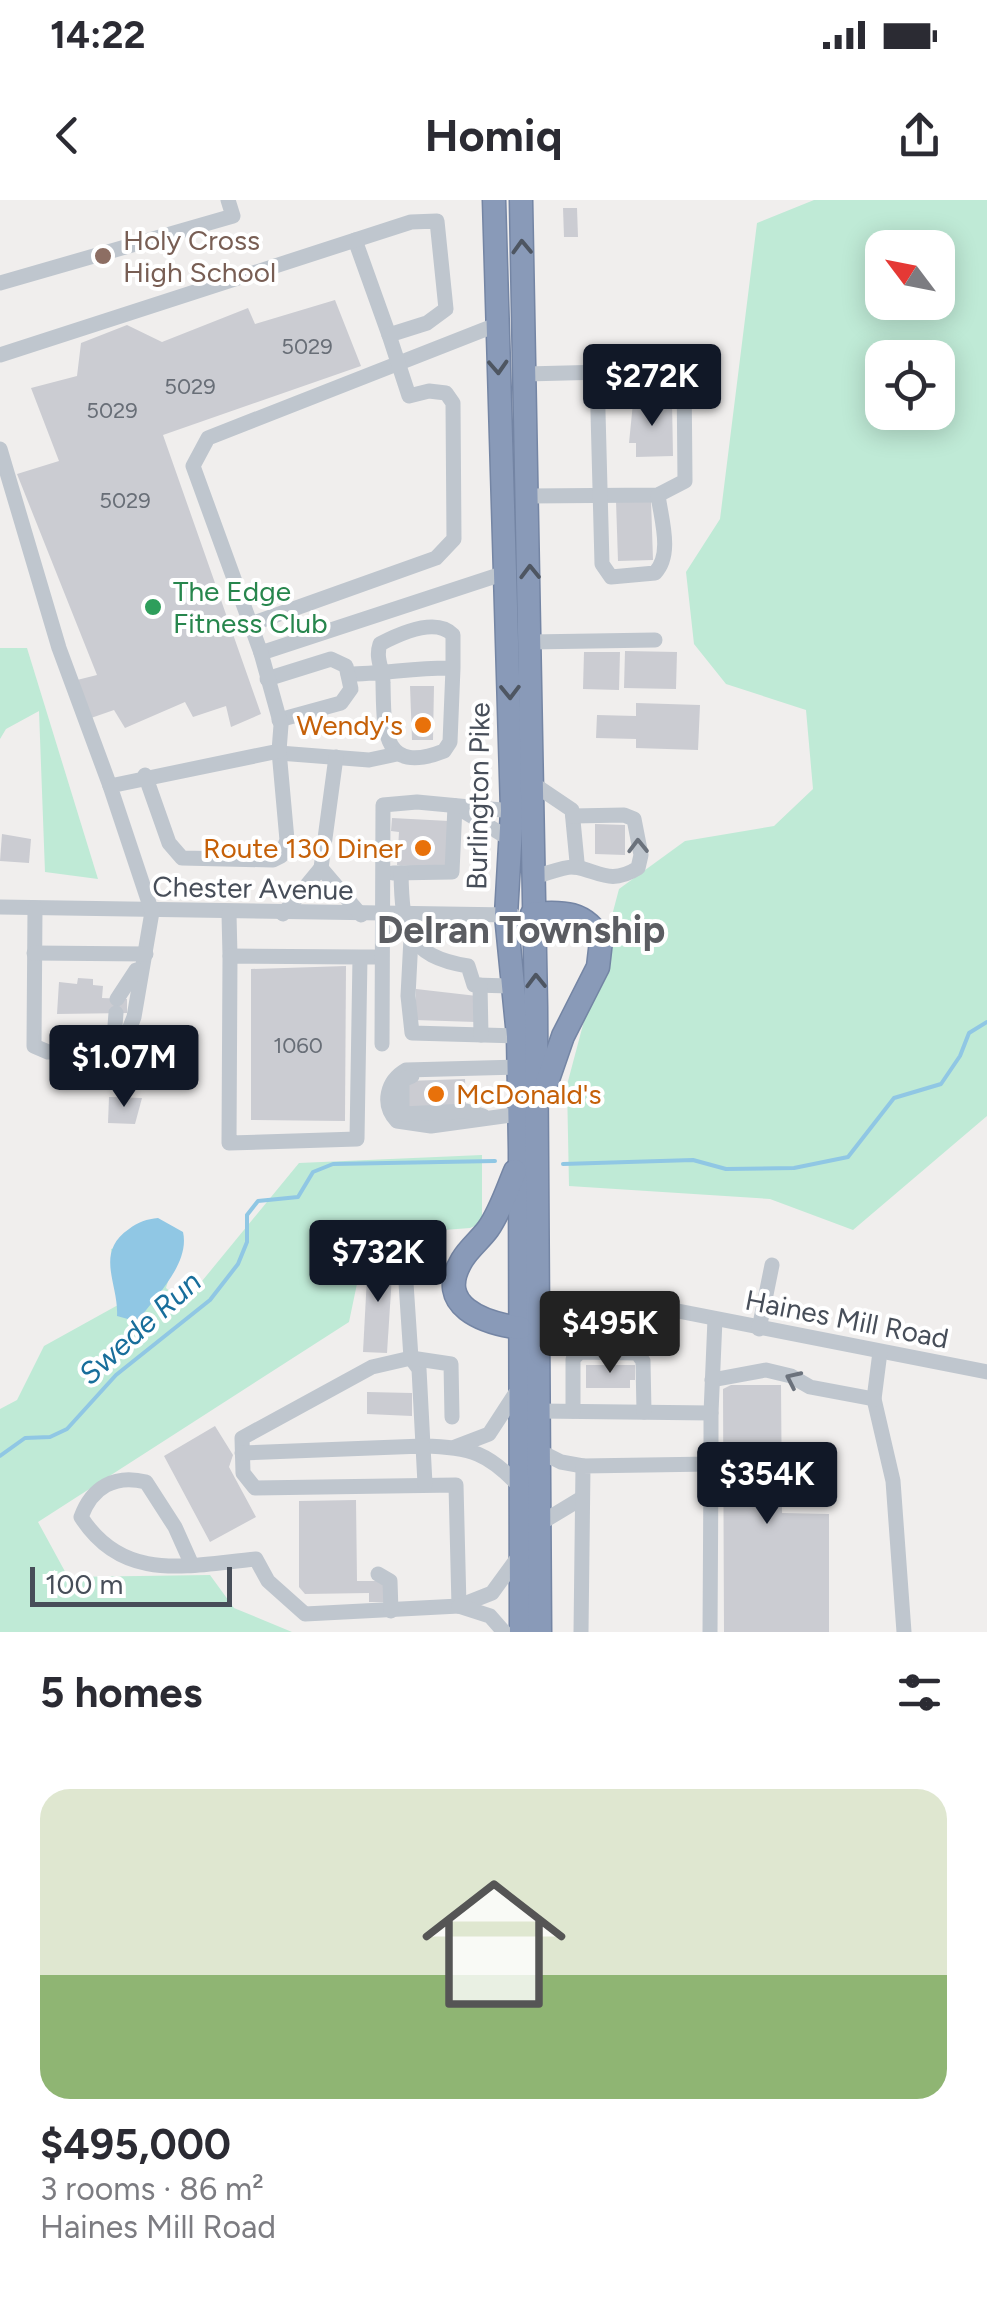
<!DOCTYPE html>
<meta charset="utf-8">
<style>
body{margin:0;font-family:Figtree,sans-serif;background:#f7f7f7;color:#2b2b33;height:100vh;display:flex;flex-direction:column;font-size:38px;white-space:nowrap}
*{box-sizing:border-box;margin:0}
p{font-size:32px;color:#7c7c81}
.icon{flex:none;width:55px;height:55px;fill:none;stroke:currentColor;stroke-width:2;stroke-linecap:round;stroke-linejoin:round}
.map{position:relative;height:1432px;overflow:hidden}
.side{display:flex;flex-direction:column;background:#fff;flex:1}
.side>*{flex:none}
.needle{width:65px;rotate:302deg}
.tools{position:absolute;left:865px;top:30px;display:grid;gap:20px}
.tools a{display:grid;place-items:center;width:90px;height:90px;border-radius:20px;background:#fff;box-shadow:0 5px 25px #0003;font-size:50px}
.scale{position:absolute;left:30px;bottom:25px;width:202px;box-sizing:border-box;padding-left:10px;border:5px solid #474e59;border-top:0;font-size:28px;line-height:35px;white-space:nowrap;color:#474e59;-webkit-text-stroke:8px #fff;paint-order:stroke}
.price{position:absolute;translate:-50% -85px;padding:0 22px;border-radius:10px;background:#111827;color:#fff;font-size:32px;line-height:65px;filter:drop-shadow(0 2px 5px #0008)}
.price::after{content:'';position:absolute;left:50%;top:60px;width:30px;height:22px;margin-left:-15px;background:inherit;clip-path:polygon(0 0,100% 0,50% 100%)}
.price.on{background:#222;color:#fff}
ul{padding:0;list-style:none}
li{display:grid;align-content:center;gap:20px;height:530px;padding:0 40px}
li span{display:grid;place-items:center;height:310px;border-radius:30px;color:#555}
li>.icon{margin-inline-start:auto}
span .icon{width:180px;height:180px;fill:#fffc;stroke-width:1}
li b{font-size:42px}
h2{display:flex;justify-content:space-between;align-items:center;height:120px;padding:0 40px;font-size:42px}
.status{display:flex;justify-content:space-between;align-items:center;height:70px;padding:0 50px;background:#fff;direction:ltr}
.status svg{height:28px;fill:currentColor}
header{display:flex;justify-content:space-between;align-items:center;height:130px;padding:0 40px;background:#fff;font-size:45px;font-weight:700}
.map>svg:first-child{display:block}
</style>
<div class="status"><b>14:22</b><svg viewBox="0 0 49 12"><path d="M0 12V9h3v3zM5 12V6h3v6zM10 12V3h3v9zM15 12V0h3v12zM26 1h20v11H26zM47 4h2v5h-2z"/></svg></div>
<header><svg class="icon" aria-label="back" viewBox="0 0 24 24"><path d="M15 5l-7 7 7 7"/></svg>Homiq<svg class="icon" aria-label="share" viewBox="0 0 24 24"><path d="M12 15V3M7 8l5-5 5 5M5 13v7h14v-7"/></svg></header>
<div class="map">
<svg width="987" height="1432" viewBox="0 0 987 1432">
<rect width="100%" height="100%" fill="#f0eeed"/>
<g fill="#bfead6" fill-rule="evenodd">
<path d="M814,0H987V916L853,1030L770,999L569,986L567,885L619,689L685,641L774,626L813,589L806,510L726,484L694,444L686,372L720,319L757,23ZM882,48H938V102H882ZM882,158H938V212H882Z"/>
<path d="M0,448H27L98,679L45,672L39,511L6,529L0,539Z"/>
<path d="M482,955V1023L470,1028L367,1036L349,1122L38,1322L68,1377L210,1375L234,1408L292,1432H0V1209L17,1200L44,1146L118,1105L111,1049L183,1032L166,1088L184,1103L299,963Z"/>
</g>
<path fill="#90c7e4" d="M158,1018L183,1032C190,1063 157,1095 140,1118L135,1121L117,1116C119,1084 94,1053 129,1029C138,1022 147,1019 158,1018Z"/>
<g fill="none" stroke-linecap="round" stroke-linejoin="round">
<g stroke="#90c7e4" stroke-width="4">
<path d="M563,964L693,960L726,969L794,968L848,957L894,898L941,884L960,856L969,833L987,822"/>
<path d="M0,1256L25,1238L50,1237L67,1229L116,1175L210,1100L238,1064L247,1042V1015L258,1001L298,997L313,972L333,964L495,961"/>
</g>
</g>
<g fill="#cbccd2">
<path d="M563,8H577L578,37H564Z"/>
<path d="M335,100L361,166L163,235L261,514L231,527L226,506L193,517L185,502L125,528L114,510L91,518L77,480L97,475L17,274L59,261L31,188L77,176L81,143L127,125L162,142L248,108L255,124Z"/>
<path d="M672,202L673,256L636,257V243H629L633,203Z"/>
<path d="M651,300L653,360L618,361L616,301Z"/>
<path d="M625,451L677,452L676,489L624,488Z"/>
<path d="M584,452H620L619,490L583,489Z"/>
<path d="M410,486H434L433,540H412Z"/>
<path d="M636,503L700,505L698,550L636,548V539L596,538L597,515L636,516Z"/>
<path d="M392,618L449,621L447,668L397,665L399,632L391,631Z"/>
<path d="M595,624L625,625V655L595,654Z"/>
<path d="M2,634L31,639L29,663L0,661Z"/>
<path d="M346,766L345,921L251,920V769Z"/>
<path d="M78,778L93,779V785L103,786L102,798L127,799V813L57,814L59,782L77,784Z"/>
<path d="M416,789L477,796L476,822L415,820Z"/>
<path d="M465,879L466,907L407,909L406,881Z"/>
<path d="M109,897L142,898L135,924L108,923Z"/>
<path d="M368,1058L393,1060L387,1153L363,1152Z"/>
<path d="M586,1165H635V1180H630V1188H586Z"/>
<path d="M731,1185H781L782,1313L829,1314V1432H724L723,1189Z"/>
<path d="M367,1192L412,1193V1216L367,1214Z"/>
<path d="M215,1226L233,1255L229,1267L256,1317L210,1342L164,1256Z"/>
<path d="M356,1300L357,1381H384V1402H369V1393L305,1394L299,1387V1301Z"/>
</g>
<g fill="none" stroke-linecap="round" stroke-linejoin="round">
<defs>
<g id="highway">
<path d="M494,0L512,611L506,715L518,836L520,950L521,1432"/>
<path d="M521,0L536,807L540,1432"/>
<path d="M532,714C561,711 587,711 601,741L598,767L563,836L543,894"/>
<path d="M515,971C507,990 500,1012 488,1029C480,1040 469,1048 462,1060C434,1106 484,1123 520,1128"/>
</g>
</defs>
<use href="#highway" stroke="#7485a4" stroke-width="25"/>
<g stroke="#bfc6ce" stroke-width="15">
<path d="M355,40L389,135"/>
<path d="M0,83L233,16L228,0"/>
<path d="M496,125L208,238L193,266L261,453L508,372"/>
<path d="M0,155L411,22L437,21L446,109L427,123L389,135L409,196L429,191L446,193L453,203L454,339L436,358L251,424"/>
<path d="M526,174L684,170L685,281L658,295L529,296"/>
<path d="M597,174L602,364L611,377L655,373C673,354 661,319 658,295"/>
<path d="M0,249L59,448L110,586"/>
<path d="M530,442L655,440"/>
<path d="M348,474C384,474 417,467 453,468L450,542L444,551C381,576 384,528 383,483C383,468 375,459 380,444C399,434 436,417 453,435V468"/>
<path d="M267,479L331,459L346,466L351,489L341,503L279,520"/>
<path d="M279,553L369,560L397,554"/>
<path d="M145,575L169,643L182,658L273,660L281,656L287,640L279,551"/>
<path d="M532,583L572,610L577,662L574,667"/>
<path d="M455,606L510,639"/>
<path d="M321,668L336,557"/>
<path d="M393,673L452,672L455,606"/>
<path d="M401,673C402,729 407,756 468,766L474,785L510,786"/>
<path d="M533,677C544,675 564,666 574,667C598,670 609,686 638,668L641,655L634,619L624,615L573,616"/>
<path d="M0,707L513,715"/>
<path d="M35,708L34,846L48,852L113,851L125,840L134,817L152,712L110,586L279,551L281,525L261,453"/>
<path d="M229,714L230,756"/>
<path d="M283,714L321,668L361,715"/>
<path d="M411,738L408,796L412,833L518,836"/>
<path d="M34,753L146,754"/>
<path d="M360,757L357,939L229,943L230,756L360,757H381"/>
<path d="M480,785L481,835"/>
<path d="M117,799L136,770"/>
<path d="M382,844L383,605L417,602L512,611"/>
<path d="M113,851L116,813"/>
<path d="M518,867L406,870C387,881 381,904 397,921L431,926L519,914"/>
<path d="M412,876L402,880V914L466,911L483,916"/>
<path d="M405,1068L411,1158L419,1169L423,1246C471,1247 489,1253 521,1288"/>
<path d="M533,1125L636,1109L678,1111L987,1172"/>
<path d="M759,1129L772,1065"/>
<path d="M880,1152L874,1199L893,1281L904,1432"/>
<path d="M712,1180L766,1170L791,1176L810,1187L874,1199"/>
<path d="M539,1211L711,1213L715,1119"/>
<path d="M573,1211V1159L580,1152L637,1153L643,1161L644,1212"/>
<path d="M452,1217L451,1164L411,1158L372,1167L242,1238L243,1273L255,1288L456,1285L459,1406"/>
<path d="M455,1247L489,1234L515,1194"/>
<path d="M539,1251L561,1262L583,1266"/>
<path d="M242,1253L423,1246L425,1284"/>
<path d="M539,1324L582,1298"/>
<path d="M192,1365L175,1327L146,1282C115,1274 92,1287 81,1317C124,1384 189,1365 256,1359L268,1381L305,1414L459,1406L492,1393L519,1356"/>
<path d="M378,1374L390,1381L391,1411"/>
<path d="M459,1406L490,1416L504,1432"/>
<path d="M581,1432L583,1266L711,1264V1213"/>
<path d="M710,1432L711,1264"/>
</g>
<use href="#highway" stroke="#899ab8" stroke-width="22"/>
</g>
<defs><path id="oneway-chevron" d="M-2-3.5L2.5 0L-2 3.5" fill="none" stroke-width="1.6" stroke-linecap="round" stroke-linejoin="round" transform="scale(2.5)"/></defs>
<g stroke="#4e5662">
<use href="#oneway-chevron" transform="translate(522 47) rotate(-92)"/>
<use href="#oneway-chevron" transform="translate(498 167) rotate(87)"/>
<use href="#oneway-chevron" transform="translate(530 372) rotate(-91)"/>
<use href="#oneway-chevron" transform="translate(510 492) rotate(89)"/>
<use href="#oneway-chevron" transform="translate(536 781) rotate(-91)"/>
</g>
<g stroke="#6b727c">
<use href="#oneway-chevron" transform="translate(638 646) rotate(-91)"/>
<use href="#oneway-chevron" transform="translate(793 1179) rotate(-155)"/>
</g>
<circle fill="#8d6e63" stroke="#fff" stroke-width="4" cx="103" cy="56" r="10"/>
<circle fill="#2e9e5b" stroke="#fff" stroke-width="4" cx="153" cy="407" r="10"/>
<g fill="#e8710a" stroke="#fff" stroke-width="4">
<circle cx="423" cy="525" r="10"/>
<circle cx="423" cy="648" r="10"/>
<circle cx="436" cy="894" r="10"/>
</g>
<g text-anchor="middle" stroke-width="8" stroke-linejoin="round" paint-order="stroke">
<g font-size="22" fill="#686e77">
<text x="307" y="154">5029</text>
<text x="190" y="194">5029</text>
<text x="112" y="218">5029</text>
<text x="125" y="308">5029</text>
<text x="298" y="853">1060</text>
</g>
<g font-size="28" fill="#785e54" stroke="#fff" text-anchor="start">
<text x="123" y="50">Holy Cross<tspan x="123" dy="32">High School</tspan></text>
</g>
<g font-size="28" fill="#27864d" stroke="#fff" text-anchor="start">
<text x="173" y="401">The Edge<tspan x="173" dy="32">Fitness Club</tspan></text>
</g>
<g font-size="28" fill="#c56008" stroke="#fff" text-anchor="end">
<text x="403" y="535">Wendy's</text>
<text x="403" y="658">Route 130 Diner</text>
<text x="456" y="904" text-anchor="start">McDonald's</text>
</g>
<g font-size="28" fill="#474e59" stroke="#fff">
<text transform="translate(478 596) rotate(-89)" y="10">Burlington Pike</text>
<text transform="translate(253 688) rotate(1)" y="10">Chester Avenue</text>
<text transform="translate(847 1119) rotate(11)" y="10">Haines Mill Road</text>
</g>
<g font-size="30" font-style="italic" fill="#186e9b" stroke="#fff">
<text transform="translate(140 1128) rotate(-42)" y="10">Swede Run</text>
</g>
<g font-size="38" font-weight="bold" fill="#5b5d62" stroke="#fff">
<text x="521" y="743">Delran Township</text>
</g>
</g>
</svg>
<div class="tools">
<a><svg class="needle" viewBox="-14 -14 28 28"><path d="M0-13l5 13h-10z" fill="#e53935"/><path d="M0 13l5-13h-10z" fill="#7c7c81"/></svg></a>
<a><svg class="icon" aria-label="locate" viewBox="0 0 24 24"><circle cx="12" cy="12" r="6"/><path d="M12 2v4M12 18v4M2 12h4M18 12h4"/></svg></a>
</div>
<div class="scale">100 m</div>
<b class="price" style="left:652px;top:229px">$272K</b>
<b class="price" style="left:124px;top:910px">$1.07M</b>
<b class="price" style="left:378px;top:1105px">$732K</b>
<b class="price on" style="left:610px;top:1176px">$495K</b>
<b class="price" style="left:767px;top:1327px">$354K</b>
</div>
<section class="side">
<h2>5 homes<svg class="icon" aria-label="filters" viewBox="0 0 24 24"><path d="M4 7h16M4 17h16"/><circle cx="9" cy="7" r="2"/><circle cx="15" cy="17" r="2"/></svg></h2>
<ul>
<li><span style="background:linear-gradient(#dfe7d0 60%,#8fb573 0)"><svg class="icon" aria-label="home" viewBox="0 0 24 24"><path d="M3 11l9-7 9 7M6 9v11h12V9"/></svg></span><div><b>$495,000</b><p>3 rooms · 86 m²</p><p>Haines Mill Road</p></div></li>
</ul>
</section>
